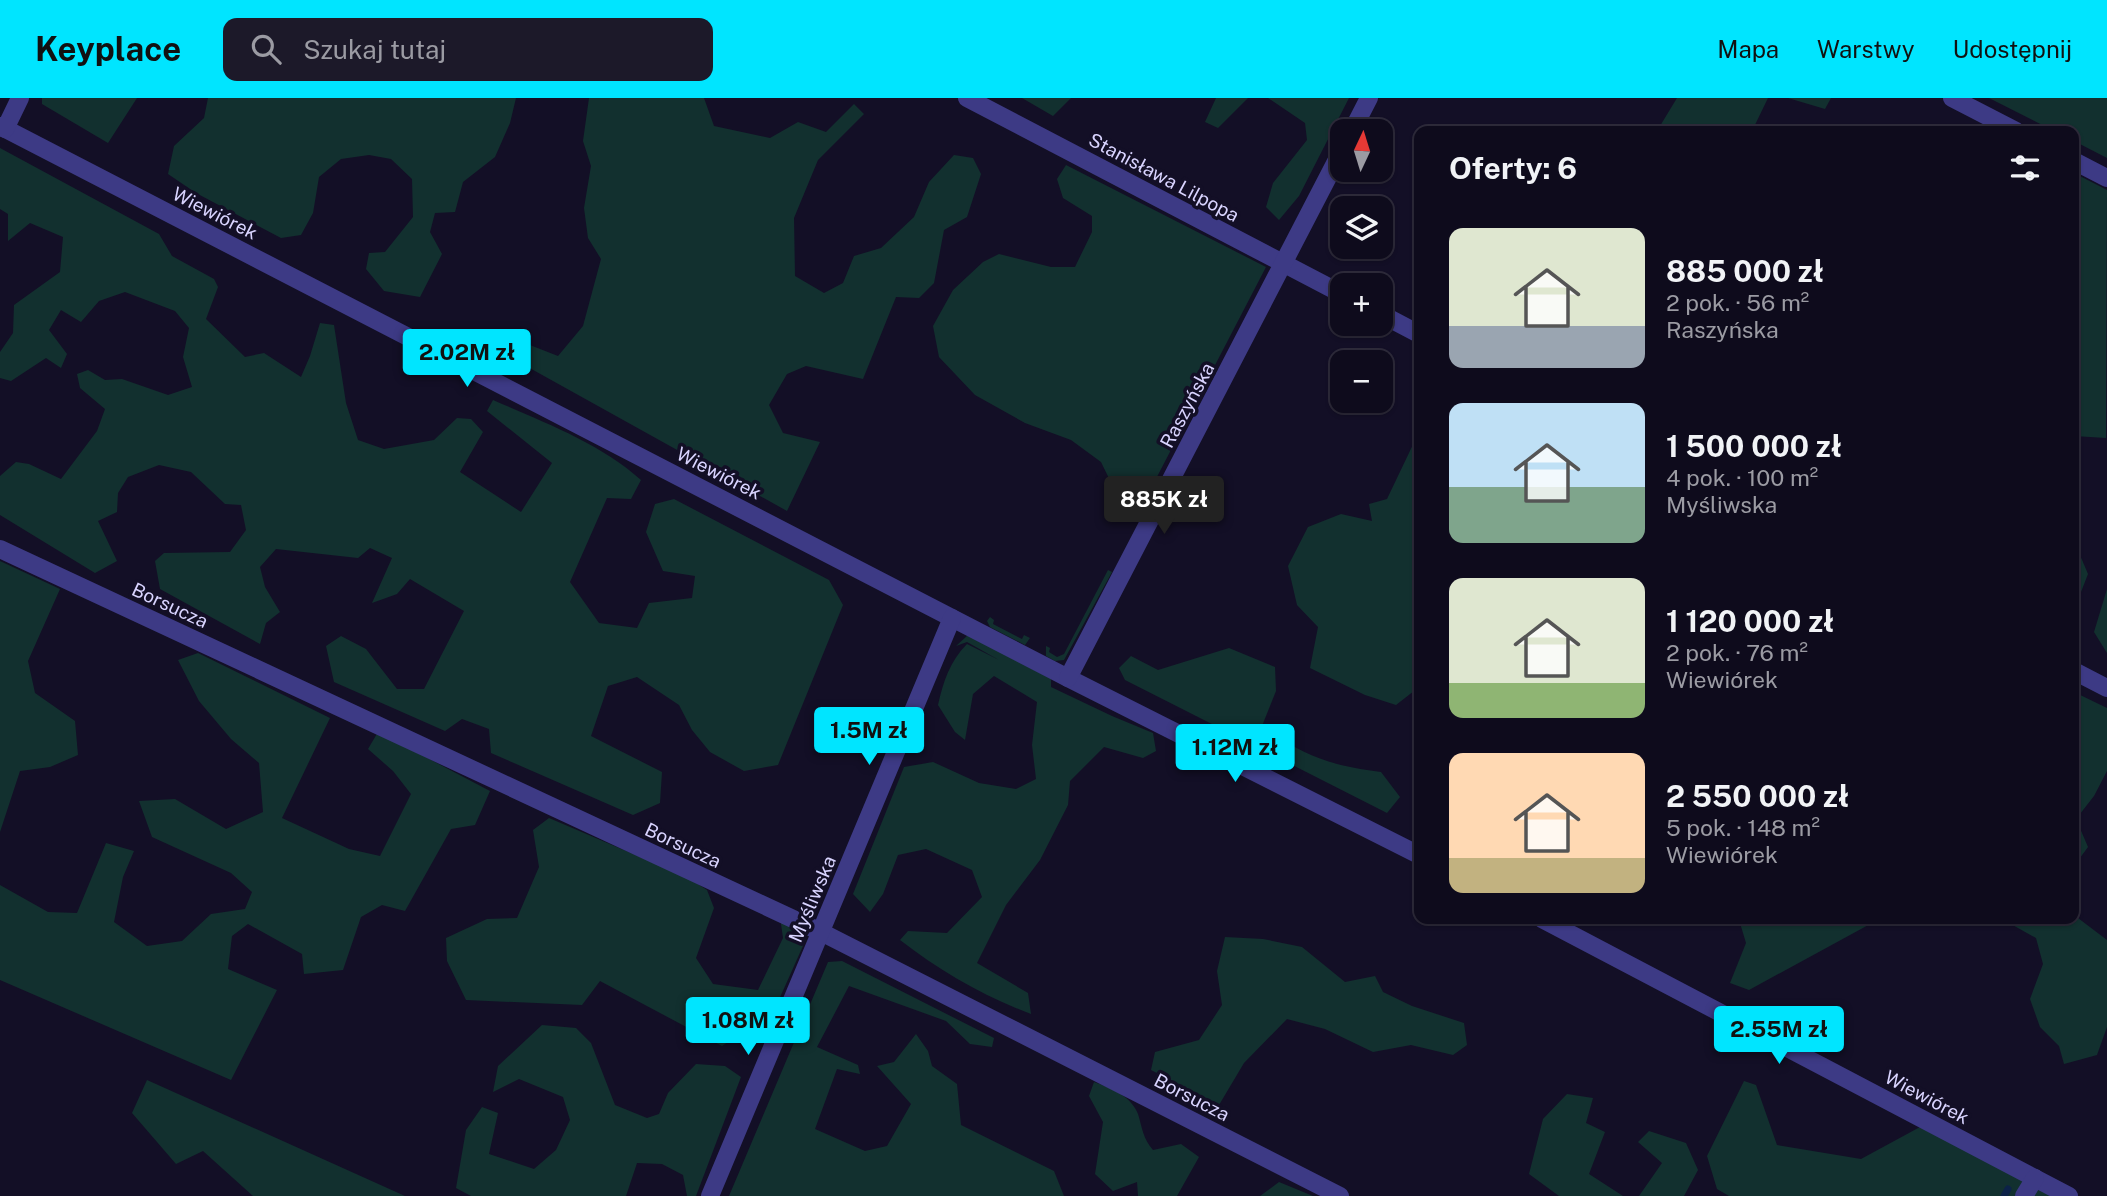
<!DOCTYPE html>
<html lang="pl">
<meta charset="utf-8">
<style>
body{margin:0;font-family:"Public Sans",sans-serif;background:#1c1929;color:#f1f3f6;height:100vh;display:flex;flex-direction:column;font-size:26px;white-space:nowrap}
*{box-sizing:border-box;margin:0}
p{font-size:23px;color:#9b9ba3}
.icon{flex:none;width:38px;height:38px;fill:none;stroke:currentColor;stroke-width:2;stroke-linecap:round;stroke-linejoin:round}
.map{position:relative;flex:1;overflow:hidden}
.drawer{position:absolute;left:1414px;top:28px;width:665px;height:798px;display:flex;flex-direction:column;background:#0e0b1c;border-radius:14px;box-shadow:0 2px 5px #0004,0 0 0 2px #2e2b3b}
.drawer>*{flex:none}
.needle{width:46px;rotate:4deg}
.buttons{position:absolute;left:1330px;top:21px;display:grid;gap:14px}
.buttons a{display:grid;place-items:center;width:63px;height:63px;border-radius:14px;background:#0e0b1c;box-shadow:0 2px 5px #0004,0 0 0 2px #2e2b3b;font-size:35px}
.price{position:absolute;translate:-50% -60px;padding:0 16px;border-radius:7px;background:#00e5ff;color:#111;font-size:23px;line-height:46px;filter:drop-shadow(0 2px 4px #0008)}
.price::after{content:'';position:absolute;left:50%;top:42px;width:21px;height:16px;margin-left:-10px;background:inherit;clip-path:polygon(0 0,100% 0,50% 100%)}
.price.active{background:#222;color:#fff}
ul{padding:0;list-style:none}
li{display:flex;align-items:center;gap:21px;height:175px;padding:0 35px}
li span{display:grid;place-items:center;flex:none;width:196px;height:140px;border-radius:14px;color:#555}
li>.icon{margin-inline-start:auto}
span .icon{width:84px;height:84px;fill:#fffc;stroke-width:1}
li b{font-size:30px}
h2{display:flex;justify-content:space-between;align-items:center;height:84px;padding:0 35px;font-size:30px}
header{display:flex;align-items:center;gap:42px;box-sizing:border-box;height:98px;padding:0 35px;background:#00e5ff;color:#111}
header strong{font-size:33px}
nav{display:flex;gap:38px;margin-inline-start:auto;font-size:24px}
.search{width:490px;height:63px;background:#1c1929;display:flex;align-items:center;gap:18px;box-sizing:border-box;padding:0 24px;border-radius:14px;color:#9b9ba3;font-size:26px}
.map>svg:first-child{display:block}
</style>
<header>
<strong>Keyplace</strong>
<div class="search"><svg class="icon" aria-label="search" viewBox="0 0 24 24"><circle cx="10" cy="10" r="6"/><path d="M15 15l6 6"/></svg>Szukaj tutaj</div>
<nav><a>Mapa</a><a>Warstwy</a><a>Udostępnij</a></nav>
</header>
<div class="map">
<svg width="2107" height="1098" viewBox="0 0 2107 1098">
<rect width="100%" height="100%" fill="#130f26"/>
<g fill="#12302f">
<path d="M42,0H137L108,45L42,6Z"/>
<path d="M208,0H516L510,25L495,59L463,84L455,114L435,115L430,134L442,156L420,199L384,193L366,171L369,155L385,154L413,119L412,81L391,61L369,57L341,61L319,79L313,115L301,137L281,140L196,95L168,76L174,48L204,20Z"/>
<path d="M589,0H704L714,28L770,40L798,24L826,34L854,6L864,16L818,62L794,120L795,178L824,195L843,185L854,158L881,150L914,119L929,84L954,57L973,60L981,76L967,119L944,132L934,185L919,200L896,199L863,281L806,268L787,276L769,307L783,335L820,344L787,413L497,252L512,240L558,258L583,228L601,161L588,140L584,110L591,68L583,43Z"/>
<path d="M1022,0H1071L1053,18Z"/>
<path d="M1216,0H1248L1218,30L1205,24Z"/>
<path d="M1268,0H1349L1299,98L1279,122L1266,109L1273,85L1307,42L1305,25Z"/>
<path d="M1677,0H1768L1752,33H1657Z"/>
<path d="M1788,0H1831L1825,11Z"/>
<path d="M1989,0H2107V60L2074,43V33H2054Z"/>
<path d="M0,50L159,136L172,158L214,181L218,189L206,221L245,259L264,255L301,279L310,258L320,225L334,227L346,305L358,342L384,351L434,342L457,320L471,321L483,334L460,374L521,414L552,365L487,313L493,302C543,324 600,345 641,382L631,401L607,400L570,484L599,525L637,530L649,505L692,500L695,478L663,473L646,434L655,406L674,401L829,482L843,507L778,667L744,673L710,654L692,632L679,607L637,579L608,588L591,638L662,674L660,705L633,717L491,655L489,631L462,621L445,633L334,584L326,548L341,538L366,551L397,591H424L464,513L410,481L397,496L372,505L392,460L370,450L358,460L276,451L260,469L265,489L280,514L266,525L260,546L160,491L155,463L164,455L230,454L246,432L241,407L225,406L191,374L159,367L128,379L118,395L117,414L98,423L117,463L95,475L0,417V378L16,364L29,366L61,381L97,333L105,311L80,290L77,276L88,272L105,282L122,281L168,297L192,289L183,259L189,230L175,213L125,194L99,203L81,224L61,212L49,232L67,256L61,270L46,260L11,283L0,280V254L13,235L14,207L60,174L63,139L30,125L8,143V116L0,111Z"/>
<path d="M1066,67L1266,169L1146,400L1132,408L1119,401L1101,364L1071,342L1025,325L975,297L939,259L933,228L953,192L983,164L999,156L1051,169H1075L1092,134V118L1063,100L1057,81Z"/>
<path d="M2074,75L2107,92L2106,340L2074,338Z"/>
<path d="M1419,334V421L1417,423L1419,429V589L1396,607L1365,597L1310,570L1318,529L1297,507L1288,468L1308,429L1341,416L1372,423L1369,406L1387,401Z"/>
<path d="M2074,443L2088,476L2074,512Z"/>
<path d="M0,463L60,491L28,563L35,595L75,623L78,657L50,669L20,673L0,734Z"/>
<path d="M1108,472L1112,474L1064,562L1055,563L1046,558V548L1050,550L1049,554L1057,559L1064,556Z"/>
<path d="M2107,491V555L2094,534Z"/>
<path d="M990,519L994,522L993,526L1022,541L1024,537L1030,540L1025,547L990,529L987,523Z"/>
<path d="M968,537L1051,581V589L1112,618L1153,635L1156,653L1143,660L1104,649L1070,683L1068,707L1040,762L1006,807L977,865L1028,895L1031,916C983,898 940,873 900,842L908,833L947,835L982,799L972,772L926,751L898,757L883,796L870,814L853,796L904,669L933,664L979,685L1016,691L1036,681L1032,647L1037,604L994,578L973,596L965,642L955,634L938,607C943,584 950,563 967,546L999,562L967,544L956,548Z"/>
<path d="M1229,550L1275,569L1276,593L1262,628C1302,657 1331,668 1381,674L1400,699L1387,715L1125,582L1119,570L1131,558L1158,572Z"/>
<path d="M198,555L330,620L282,720L349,751L380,758L411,696L393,673L368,651L378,634L490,693L475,727L451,731L405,813L382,807L361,819L343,872L304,876L302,856L248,826L232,838L228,871L277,892L231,982L0,882V787L48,814L77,815L106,745L134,753L123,779L114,824L147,848L182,843L211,816L245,811L252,794L231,775L152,739L139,703L175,701L226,731L263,714L259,665L231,641L199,603L178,562Z"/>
<path d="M2074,594L2107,610V673L2094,698L2076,721L2088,749L2074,768Z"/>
<path d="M549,720L687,779L707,792L714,810L696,860L713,886L758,892L783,840L780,819L811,830L765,933L746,932L722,948L600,883L582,907L466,902L447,863L446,840L487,821L517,820L539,769L533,732Z"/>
<path d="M2074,817L2107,842V929L2097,957L2064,966L2059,948L2040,929L2030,901L2043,866L2036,840L2002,821H2074Z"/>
<path d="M1743,821H1874L1872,825L1749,892L1730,885L1746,845L1740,825Z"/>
<path d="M1225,839L1263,841L1302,849L1345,884L1375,878L1383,894L1412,908L1464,925L1467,947L1453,957L1411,947L1373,954L1325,931L1287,921L1244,965L1219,1007L1151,972L1155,954L1199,942L1222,907L1217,873Z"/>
<path d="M842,863L994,940L992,949L970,946L946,923L849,888L817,949L858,967L860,976L837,971L815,1031L865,1053L887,1048L911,1006L877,968L894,964L916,936L928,953L932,968L957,986L961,1027L1054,1073L1064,1098H729L828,864Z"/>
<path d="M542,927L576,930L591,945L615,1007L647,1020L659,1016L668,995L696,966L725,968L741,979L696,1098H687L683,1077L662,1066L637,1065L626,1098H471L456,1090L466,1032L482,1009L498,1015L489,1056L534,1071L556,1052L570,1022L563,999L519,981L493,994L498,968Z"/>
<path d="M147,982L405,1098H253L203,1053L176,1066L132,1015Z"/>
<path d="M1744,983L1756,987L1777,1047L1861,1061L1920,1029L2054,1098H1729L1717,1091L1707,1058Z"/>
<path d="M1094,984C1111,990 1131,998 1138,1016C1142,1029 1143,1041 1153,1052L1181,1046L1199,1059L1177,1098H1138L1137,1084L1113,1093L1095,1076L1103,1024L1089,998Z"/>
<path d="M1567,996L1593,1000L1586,1025L1605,1034L1589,1076L1623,1098H1559L1529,1076L1543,1021Z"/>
<path d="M1649,1033L1686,1045L1698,1072L1684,1098H1639L1662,1065L1638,1044Z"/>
<path d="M1279,1084L1313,1098H1260Z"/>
</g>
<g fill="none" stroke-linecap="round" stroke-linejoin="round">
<path stroke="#0c2248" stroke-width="7" d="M2004,1098L2008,1091"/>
<g stroke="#3d3a85" stroke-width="18">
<path d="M967,0L1342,196"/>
<path d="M1952,0L2016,33"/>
<path d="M0,28L1068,580L1419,757"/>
<path d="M5,31L20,0"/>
<path d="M1352,33L1369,0"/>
<path d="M2074,63L2107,80"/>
<path d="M1381,216L1419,236"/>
<path d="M0,451L821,834L1340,1098"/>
<path d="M2074,573L2107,590"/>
<path d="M1068,580L1342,52"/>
<path d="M1542,821L2069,1098"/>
<path d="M710,1098L952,520"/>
<path d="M2024,1098L2035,1080"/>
</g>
</g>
<g text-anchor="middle" stroke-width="7" stroke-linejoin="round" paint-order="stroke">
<g font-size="19" fill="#d9d4ff" stroke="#130f26">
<text transform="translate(1164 79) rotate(28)" y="7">Stanisława Lilpopa</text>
<text transform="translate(215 115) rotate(27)" y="7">Wiewiórek</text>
<text transform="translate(1187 307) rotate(-62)" y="7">Raszyńska</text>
<text transform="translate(719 375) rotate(27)" y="7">Wiewiórek</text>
<text transform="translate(170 507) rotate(25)" y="7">Borsucza</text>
<text transform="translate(683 747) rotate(25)" y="7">Borsucza</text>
<text transform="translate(812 801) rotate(-67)" y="7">Myśliwska</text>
<text transform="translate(1192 999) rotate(27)" y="7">Borsucza</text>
<text transform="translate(1927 999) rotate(28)" y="7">Wiewiórek</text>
</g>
</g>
</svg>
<div class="buttons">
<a><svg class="needle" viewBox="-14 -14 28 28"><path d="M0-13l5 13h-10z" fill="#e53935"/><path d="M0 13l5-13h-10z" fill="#9b9ba3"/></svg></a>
<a><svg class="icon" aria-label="layers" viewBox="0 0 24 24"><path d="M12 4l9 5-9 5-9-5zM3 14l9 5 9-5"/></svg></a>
<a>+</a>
<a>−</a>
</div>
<b class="price" style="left:467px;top:291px">2.02M zł</b>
<b class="price active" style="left:1164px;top:438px">885K zł</b>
<b class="price" style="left:869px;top:669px">1.5M zł</b>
<b class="price" style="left:1235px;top:686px">1.12M zł</b>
<b class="price" style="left:748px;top:959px">1.08M zł</b>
<b class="price" style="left:1779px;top:968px">2.55M zł</b>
<section class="drawer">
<h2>Oferty: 6<svg class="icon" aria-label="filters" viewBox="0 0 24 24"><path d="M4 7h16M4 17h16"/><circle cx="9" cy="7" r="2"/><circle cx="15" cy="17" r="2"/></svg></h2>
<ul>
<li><span style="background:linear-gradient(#dfe7d0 70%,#9aa5b1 0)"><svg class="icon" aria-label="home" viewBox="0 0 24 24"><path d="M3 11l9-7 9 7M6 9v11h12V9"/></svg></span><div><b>885 000 zł</b><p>2 pok. · 56 m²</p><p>Raszyńska</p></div></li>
<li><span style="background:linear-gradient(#bfe0f5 60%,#7fa58c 0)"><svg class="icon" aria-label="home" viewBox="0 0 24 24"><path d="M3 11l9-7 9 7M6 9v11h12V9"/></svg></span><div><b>1 500 000 zł</b><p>4 pok. · 100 m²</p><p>Myśliwska</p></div></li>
<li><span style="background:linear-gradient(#dfe7d0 75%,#8fb573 0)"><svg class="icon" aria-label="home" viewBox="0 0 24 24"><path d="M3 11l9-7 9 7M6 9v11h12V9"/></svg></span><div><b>1 120 000 zł</b><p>2 pok. · 76 m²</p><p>Wiewiórek</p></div></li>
<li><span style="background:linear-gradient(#ffd9b3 75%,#c2b280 0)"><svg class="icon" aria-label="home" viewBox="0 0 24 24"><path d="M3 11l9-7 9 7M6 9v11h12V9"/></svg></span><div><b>2 550 000 zł</b><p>5 pok. · 148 m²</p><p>Wiewiórek</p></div></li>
</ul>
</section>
</div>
